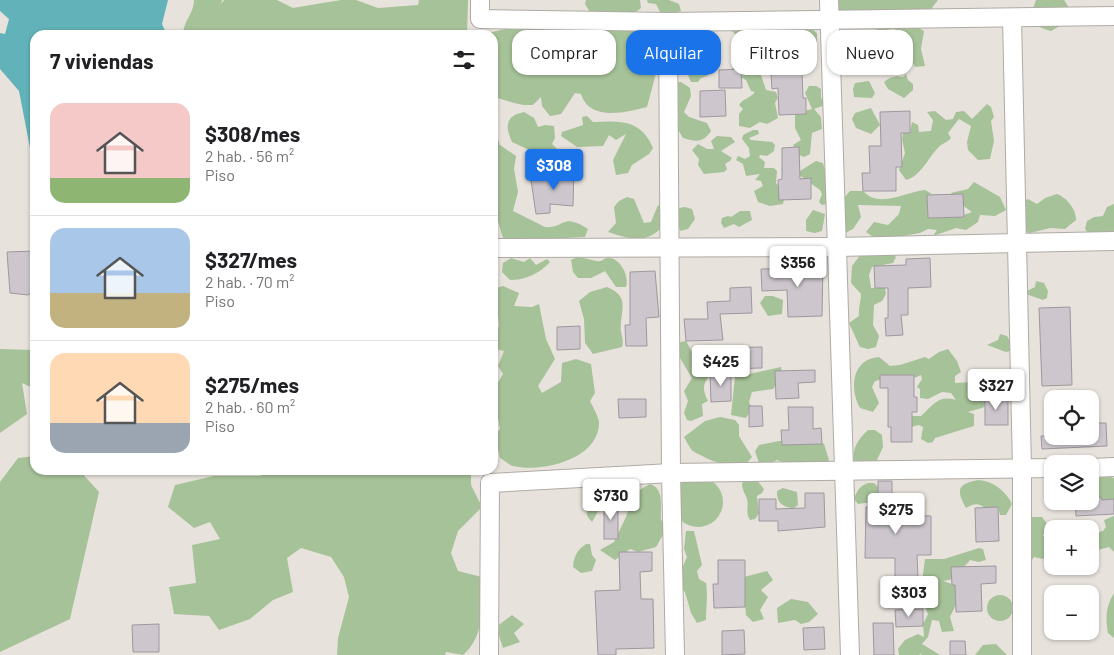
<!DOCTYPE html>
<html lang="es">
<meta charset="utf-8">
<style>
body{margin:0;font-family:Barlow,sans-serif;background:#f2f2f2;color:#202124;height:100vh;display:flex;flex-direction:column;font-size:19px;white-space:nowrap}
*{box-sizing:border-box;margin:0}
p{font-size:16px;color:#757577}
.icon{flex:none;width:28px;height:28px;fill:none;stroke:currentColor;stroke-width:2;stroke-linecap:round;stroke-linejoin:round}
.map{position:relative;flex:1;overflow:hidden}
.details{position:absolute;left:30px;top:30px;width:468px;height:445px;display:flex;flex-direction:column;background:#fff;border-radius:15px;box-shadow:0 1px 4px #0004}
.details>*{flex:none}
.guide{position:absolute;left:512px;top:30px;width:475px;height:45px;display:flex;gap:10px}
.controls{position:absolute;left:1044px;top:390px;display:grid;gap:10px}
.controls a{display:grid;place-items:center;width:55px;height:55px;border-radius:10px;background:#fff;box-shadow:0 1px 4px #0004;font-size:25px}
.price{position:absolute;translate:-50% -42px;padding:0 11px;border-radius:5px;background:#fff;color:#222;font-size:16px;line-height:32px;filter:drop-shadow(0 1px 2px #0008)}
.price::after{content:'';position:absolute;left:50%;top:30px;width:15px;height:11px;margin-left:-8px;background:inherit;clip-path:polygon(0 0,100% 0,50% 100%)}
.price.on{background:#1a73e8;color:#fff}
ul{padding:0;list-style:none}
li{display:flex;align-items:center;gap:15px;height:125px;padding:0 20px}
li+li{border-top:1px solid #e0e0e0}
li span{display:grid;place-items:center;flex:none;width:140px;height:100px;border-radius:15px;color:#555}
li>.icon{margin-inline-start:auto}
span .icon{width:60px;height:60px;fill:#fffc;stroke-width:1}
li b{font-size:21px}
h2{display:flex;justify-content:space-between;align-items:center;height:60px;padding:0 20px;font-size:21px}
.chip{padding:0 18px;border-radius:15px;background:#fff;box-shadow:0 1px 4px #0004;font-size:18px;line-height:45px}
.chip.on{background:#1a73e8;color:#fff}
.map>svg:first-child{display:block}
</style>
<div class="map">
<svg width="1114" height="655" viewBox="0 0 1114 655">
<rect width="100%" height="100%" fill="#e8e2dc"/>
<g fill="#a6c298">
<path d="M194,0H222L221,4L224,0H277L293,8L341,0H356L378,8L418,5L419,0H468L467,35H183C183,21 194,14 194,0Z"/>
<path d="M586,0H640L641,8L633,14L590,12L585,4Z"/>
<path d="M647,0H669L679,4L681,11L670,14L660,12L656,4L648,3Z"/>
<path d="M839,0H938L931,9L839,11Z"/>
<path d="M1036,0H1064L1068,6L1072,19L1051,31C1031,26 1029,19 1036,0Z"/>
<path d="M745,11C764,11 777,29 796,32L802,25L811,28L817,33V42L807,44L788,56L783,52V43L778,44L773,40L758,44L756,39L752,40L749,50L741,51L738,46L745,34L743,33L739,37L729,29V15Z"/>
<path d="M909,22L924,31L921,49L925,66L915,67L907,53L902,51L899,35H878L865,44V54L871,59L875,56V65L861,58L854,62L849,60L845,49L852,47V41L846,39L852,33L859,31L867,34L883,26L885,29L894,30Z"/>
<path d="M514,27L643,29L658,34L656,73L647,107C625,113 589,121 581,94L575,93L561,114L550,116L542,106L541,97L533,105C518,106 507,100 493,97V71L496,63H493L492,35L483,34Z"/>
<path d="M682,53L688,59C698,58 704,52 712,63L711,70L707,76L701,78L698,82H691L686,71L675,58V55Z"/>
<path d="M801,54L814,62L812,65L794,70H779L777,66L782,61Z"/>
<path d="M740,62L746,65L753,76L755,63L765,66V72L761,75L766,90L776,92L778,98L775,103L778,118L767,124L760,122L750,128L739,126V114L743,109L739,105C743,98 751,98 755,92L751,91L746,80L732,73L733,67Z"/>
<path d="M906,74L908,80L913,84V90L904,98L888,89L884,82C890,77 895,75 903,77Z"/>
<path d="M869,81L875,93L872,98L854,97L853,89L855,83Z"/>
<path d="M676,82H681L690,88L691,96L684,112L689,117L707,123L711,131C703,143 696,142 683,138L677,128Z"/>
<path d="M809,86H816L821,89V98L826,101L825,105L814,109L821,117L822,129L812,133L810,154L804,157L797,154L793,145L801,140L795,128V114L812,109L805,93Z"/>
<path d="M987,104L991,107L994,117L991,121L994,141L990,159L978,160L968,150L967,142L971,126L959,119L948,133L951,138C947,143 942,143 938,148C927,159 922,175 906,180L899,170L905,153L902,139L903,133H910L912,122L918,125L919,132L931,131L933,120L927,112L935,111L946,120L953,119L956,112L964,111L972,119Z"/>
<path d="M871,108L880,125L871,134L856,128L852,119L855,113Z"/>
<path d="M524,112L534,118L538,127L545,125L554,126L555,138L552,144L558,150L555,155L542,156L512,142C505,126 505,116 524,112Z"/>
<path d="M587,116L593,122C620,121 641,119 653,148L649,154L632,165L628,173L616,175L613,160L626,134L616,140L609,135L603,146L577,147L561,136L562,132L583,125L582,117Z"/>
<path d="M753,130H758L759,134L749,138L751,140L772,142L775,145L774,151L767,156L760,155L759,157L765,162L764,168H774L777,171L776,183L785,193L783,204L770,206L758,202L754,191L763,186L761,181L755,180L760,174L746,176L743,164L736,160L738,156L745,159L750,156L749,148L742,139L743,135Z"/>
<path d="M495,132L500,145L516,156L514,169L518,192L513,211L545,227C565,229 561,212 588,229L585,237L504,241L493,205L492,135Z"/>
<path d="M717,136L731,137L735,142L721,151L732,158L730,161L725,164L727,169L724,172L704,174L698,165L699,159L692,150L698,144L707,149H714L711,141Z"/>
<path d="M816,161L823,163L827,177V204L822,205L819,202L822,194L820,190L798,174L800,171Z"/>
<path d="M974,182L1000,197L1006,210L995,216L980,215L978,222L966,230L956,228L933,236L937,230L928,229L920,233L886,239L875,238L866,232L874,222L888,225L899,214L901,206L858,205L861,217L853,229L845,233L840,203L850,191H863C879,209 905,192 925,190L932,194L927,195L928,218L958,217L972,212L958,202L951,193L968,189Z"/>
<path d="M1057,194C1067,198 1076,209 1076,220L1065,229L1050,228L1030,233L1016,229L1018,204L1028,199L1037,204L1045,198Z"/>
<path d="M627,197L634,199L644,223L651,222L658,205L664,208V225C647,245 629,239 608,232L616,223L614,207L619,201Z"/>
<path d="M1114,204V235L1093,238L1085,229L1087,221L1094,217L1103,216L1107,207Z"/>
<path d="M685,207L692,209L695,219L688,229L680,231L676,214L679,208Z"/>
<path d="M813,210L825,214L822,231L815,233L806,231V220Z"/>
<path d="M740,211H750L752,220L739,227L734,224L724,228L721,223L722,218L728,216L731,217Z"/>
<path d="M864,250L892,253L896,257L893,263L872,267L869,275L871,288H885L886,294L882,301L874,305L873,325L879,336L876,347L868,349L860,347L849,323L859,316C858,308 861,302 861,294L851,283L852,266Z"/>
<path d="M577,257C584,257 594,262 601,261C604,260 604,258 608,258C620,257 630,277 626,287H616L605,271L591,278H578L573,272L571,260Z"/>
<path d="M511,258L524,262L530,258L536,265L547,259L550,262C539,274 525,280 510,280L502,272L503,263Z"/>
<path d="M1036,281L1044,283L1048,291L1047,298L1043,300L1023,293L1035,287Z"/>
<path d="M503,286L519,293L514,306L532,307L539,304L546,339L555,359L538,386L542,393L561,382L562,363L576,359L591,364L595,393L590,401C593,407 598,416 599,422C600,459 542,473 513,466C509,465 504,460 500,458L495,435L500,429L497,412L493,410V391L503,374L498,366L504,351L495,349L493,338L499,326L498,315H493L492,289Z"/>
<path d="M607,287C632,297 619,312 621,332C622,338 624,341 622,347L593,354L585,343L584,319L579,301L590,292Z"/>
<path d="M765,296H773L783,300L782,314L768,316L760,303Z"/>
<path d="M1000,334L1007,336L1011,343L1010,351L1006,352L987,345L998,340Z"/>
<path d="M686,341C694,355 694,362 710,367L714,372C703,381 701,388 708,401L702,404L703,416L691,421L687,420L684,413L688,401L684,391L692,378L674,348L681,342Z"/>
<path d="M0,349L35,350V389L22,383L27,414L0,433Z"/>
<path d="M948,349L957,361L961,372L955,376V383L972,382L997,394C992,408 980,408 968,412L974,414V426L935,438L933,442L928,443L921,439L923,427L919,425L911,427L912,416H921C934,404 939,395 956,400L951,393L942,392L928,399L920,398V389L917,387L922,379L921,375C904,384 892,376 875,381L872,387L879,403L873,412L860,408C849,388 852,359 879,357L890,366L900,365L925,357L929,359L939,352Z"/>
<path d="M781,367L783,376L773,389L752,392L749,402L752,408L746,418L731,415L735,377Z"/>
<path d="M720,417L735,420L739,425V436L752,457L746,464C730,465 721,465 706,458C690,449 694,455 684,437L705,421Z"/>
<path d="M868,430H875L882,435L883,447L876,462L854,463C852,449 857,440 868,430Z"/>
<path d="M817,440L824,444L829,460L827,464L796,467L777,460L767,465L759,463L755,451L759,445L779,441Z"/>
<path d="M35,456V470H79L99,492L70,619L0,652V482L18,458Z"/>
<path d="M270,470H471V485L482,507L458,531L451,553L458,571L482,577C483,604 485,636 463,655L446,652L445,655H337L338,638L349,597L344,577L331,557L301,548L287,558L293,592L273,600L250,619L219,630L209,616L174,614L169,587L196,583L192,545L220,539L210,522L194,528L168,507L175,485L214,476H260Z"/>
<path d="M1107,476L1114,478V499L1102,504L1101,497H1094L1090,483L1094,479Z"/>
<circle cx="698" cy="502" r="25"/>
<path d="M750,478L756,479L764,489L762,493L757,496L759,513L755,519L750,520C745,512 749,507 747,499C745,493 742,490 742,483Z"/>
<path d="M978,480C993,481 1006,491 1012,504L1006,515H1000L998,508H985C978,502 973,504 966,508C956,490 957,484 978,480Z"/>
<path d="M595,481L610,500L601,506L592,522L587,516L585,487Z"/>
<path d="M868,483H874L878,487L879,501L858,504L854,499C857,490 860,486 868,483Z"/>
<path d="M650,484C665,489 660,507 661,520L665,524L664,533L656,547L638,552L630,549L615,560L600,550L614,542L626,517L631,502L641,489Z"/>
<path d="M783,488L797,492L798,505L794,508C783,508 776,502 777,491Z"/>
<path d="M1114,516V552L1109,547L1090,552V534L1103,531L1106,527L1104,520Z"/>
<path d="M1030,517H1042L1048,525L1043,535L1051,551L1043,559L1034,557L1030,563Z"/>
<path d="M686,531H694L702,565L697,571L699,579L706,583C708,596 706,607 706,620L697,623L691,613L685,592L678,586L674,572L683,566L687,557L684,549Z"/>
<path d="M586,544H590L592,555L596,560L592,571L581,573L573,567C574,556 577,550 586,544Z"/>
<path d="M979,548L983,549L986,560L979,562L970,560L954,579L943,581L961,587L960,596L950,617L954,631L942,632L939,621L932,620L928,637L922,644L940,655H921L922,653L919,655H899L898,649L905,640L918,634L924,637L923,624L928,614L925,607L930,593L925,596L918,591L922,582L925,559H944Z"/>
<path d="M767,571L773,580L761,590L768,597L760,610L764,619L753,622L746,615L743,583L744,577Z"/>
<path d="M1114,593V638L1108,633C1105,618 1106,606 1114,593Z"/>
<circle cx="1000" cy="608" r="13"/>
<path d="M791,599L808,602L818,614L809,622L801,624L795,620L778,623L777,608Z"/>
<path d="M512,615L524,624L514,633L520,642L503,648L496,627Z"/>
<path d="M996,644L1007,655H975L983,645Z"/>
</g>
<path fill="#61b3b9" d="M0,0H168L162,24L167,35H35V162L31,153L19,91L0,69V33L5,34L9,19L0,11Z"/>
<g fill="#cdc7cd" stroke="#9e989e">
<path d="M878,35H900V59L878,60Z"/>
<path d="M741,69L742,88H719V70Z"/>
<path d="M802,72L803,98H806V114L779,115L778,88L772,89L771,73Z"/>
<path d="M725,90L726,116L700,117V91Z"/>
<path d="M910,111V133H901L902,167H896V191H863L862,173H870L869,146H881L880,112Z"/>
<path d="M799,147L800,179L811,178V199L779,200L778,180L782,179V148Z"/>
<path d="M559,168H574L573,206L550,204V213L536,214L531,180L559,179Z"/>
<path d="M963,194L964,217L928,218L927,195Z"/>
<path d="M35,251V290L28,295L10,293L7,252Z"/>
<path d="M930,258L931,287L908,288V315H901L903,335L886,336L885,318H888V288H875L874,266L906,265V259Z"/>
<path d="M823,263L822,316L788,317L787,290L762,291L761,269L794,268V264Z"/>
<path d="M655,271L659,317L646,318L647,346H626L625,325H630V272Z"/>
<path d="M751,287L752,313L720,314L723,340L686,341L684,319H708L707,302L730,301V288Z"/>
<path d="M1070,307L1072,385L1042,386L1039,308Z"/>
<path d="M580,326V349L557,350V327Z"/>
<path d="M762,347V368L720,369V348Z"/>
<path d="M815,370V382L798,383L799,398L776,399L775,371Z"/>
<path d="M710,372H731V401L711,402Z"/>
<path d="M880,375H914V397H917V412H912V442H891V427H888V388H880Z"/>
<rect x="985" y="396" width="23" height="29"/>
<path d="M618,399H646V417L619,418Z"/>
<path d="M749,406H762L763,426L749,427Z"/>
<path d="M788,407H813V429L821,428L822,444L782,445L781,430H789Z"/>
<path d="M1090,423H1106L1107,446L1042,449L1041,436H1090Z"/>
<path d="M878,481H892V515L931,516V555H917L918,578L895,579V558H865L866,507H878Z"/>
<path d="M805,493H824L825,527L778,531V521H759V499H776V509L805,508Z"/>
<path d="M1101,497L1102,500L1114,499V514L1076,516L1075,501H1090V498Z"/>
<rect x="604" y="503" width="14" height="36"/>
<path d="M998,507L999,541L976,542L975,508Z"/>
<path d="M619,552H652V571L640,572L641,599H653L654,648L616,649V655H598L595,591L620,590Z"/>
<path d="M718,560H745V607L714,608L713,584H718Z"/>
<path d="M996,566V583L981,584L982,611L956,612L955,585H952L951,567Z"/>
<path d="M923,609V626L896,627L895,610Z"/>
<path d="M873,623H893L894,655H874Z"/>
<path d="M159,624V652H133L132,625Z"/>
<path d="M824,627L825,649L804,650L803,628Z"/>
<path d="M744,630L745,654L722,655V631Z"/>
<path d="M950,641H965L966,655H950Z"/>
</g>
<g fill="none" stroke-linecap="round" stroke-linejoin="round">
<defs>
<g id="minor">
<path d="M480,0V19L668,22L1114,16"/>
<path d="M829,0L850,655"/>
<path d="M1012,18L1022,469V655"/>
<path d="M668,22L671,473L675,655"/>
<path d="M492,248L837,247L1114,241"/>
<path d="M1090,468L1114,467"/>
<path d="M489,655L490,483L671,473L1052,468"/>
</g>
</defs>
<use href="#minor" stroke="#b0aaa4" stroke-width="20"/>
<use href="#minor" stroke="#fff" stroke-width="18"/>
</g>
</svg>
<div class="controls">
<a><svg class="icon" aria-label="locate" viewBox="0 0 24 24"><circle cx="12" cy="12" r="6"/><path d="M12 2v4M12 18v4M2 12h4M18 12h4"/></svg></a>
<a><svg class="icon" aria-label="layers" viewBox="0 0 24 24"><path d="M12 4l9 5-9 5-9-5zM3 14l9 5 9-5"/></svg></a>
<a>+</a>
<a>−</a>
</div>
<b class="price on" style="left:554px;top:191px">$308</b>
<b class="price" style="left:798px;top:288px">$356</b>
<b class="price" style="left:721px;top:387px">$425</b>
<b class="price" style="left:996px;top:411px">$327</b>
<b class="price" style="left:611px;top:521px">$730</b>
<b class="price" style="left:896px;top:535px">$275</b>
<b class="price" style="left:909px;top:618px">$303</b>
<div class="guide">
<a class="chip">Comprar</a>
<a class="chip on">Alquilar</a>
<a class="chip">Filtros</a>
<a class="chip">Nuevo</a>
</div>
<section class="details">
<h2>7 viviendas<svg class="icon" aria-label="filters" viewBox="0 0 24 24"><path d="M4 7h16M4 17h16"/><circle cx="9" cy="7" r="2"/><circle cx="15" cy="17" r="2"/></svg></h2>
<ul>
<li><span style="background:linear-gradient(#f6c9c9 75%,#8fb573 0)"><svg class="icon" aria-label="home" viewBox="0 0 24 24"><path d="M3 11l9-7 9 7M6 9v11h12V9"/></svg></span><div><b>$308/mes</b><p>2 hab. · 56 m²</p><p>Piso</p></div></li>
<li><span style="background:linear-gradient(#a9c7e8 65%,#c2b280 0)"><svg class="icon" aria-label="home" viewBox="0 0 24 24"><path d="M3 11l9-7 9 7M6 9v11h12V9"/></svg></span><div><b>$327/mes</b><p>2 hab. · 70 m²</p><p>Piso</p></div></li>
<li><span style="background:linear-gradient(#ffd9b3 70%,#9aa5b1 0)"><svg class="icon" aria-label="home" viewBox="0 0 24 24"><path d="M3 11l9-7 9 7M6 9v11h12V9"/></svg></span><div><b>$275/mes</b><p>2 hab. · 60 m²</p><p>Piso</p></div></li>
</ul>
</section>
</div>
